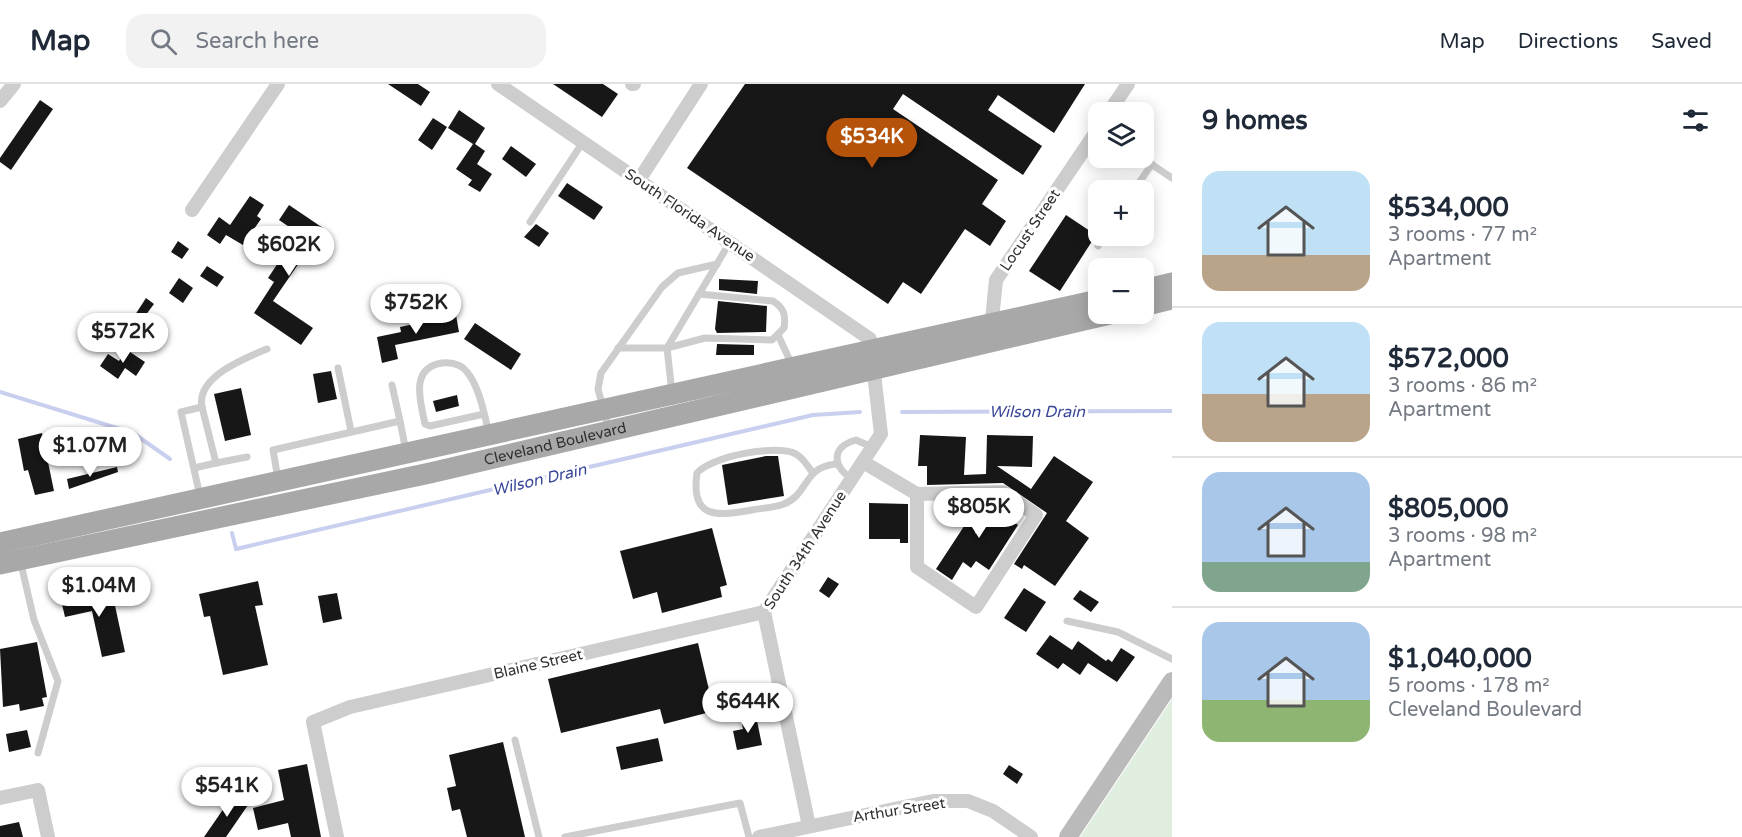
<!DOCTYPE html>
<meta charset="utf-8">
<style>
body{margin:0;font-family:"Varela Round",sans-serif;background:#f2f2f3;color:#1f2937;height:100vh;display:flex;flex-direction:column;font-size:22px;white-space:nowrap}
*{box-sizing:border-box;margin:0}
p{font-size:20px;color:#747a83}
.icon{flex:none;width:33px;height:33px;fill:none;stroke:currentColor;stroke-width:2;stroke-linecap:round;stroke-linejoin:round}
.map{position:relative;flex:1;overflow:hidden}
.panel{display:flex;flex-direction:column;background:#fff;width:570px}
.panel>*{flex:none}
.tools{position:absolute;left:1088px;top:18px;display:grid;gap:12px}
.tools a{display:grid;place-items:center;width:66px;height:66px;border-radius:12px;background:#fff;box-shadow:0 3px 15px #0003;font-size:30px}
.price{position:absolute;translate:-50% -51px;padding:0 14px;border-radius:21px;background:#fff;color:#222;font-size:20px;line-height:39px;filter:drop-shadow(0 2px 3px #0008)}
.price::after{content:'';position:absolute;left:50%;top:36px;width:18px;height:14px;margin-left:-9px;background:inherit;clip-path:polygon(0 0,100% 0,50% 100%)}
.price.active{background:#b45309;color:#fff}
ul{padding:0;list-style:none}
li{display:flex;align-items:center;gap:18px;height:150px;padding:0 30px}
li+li{border-top:2px solid #e0e1e3}
li span{display:grid;place-items:center;flex:none;width:168px;height:120px;border-radius:18px;color:#555}
li>.icon{margin-inline-start:auto}
span .icon{width:72px;height:72px;fill:#fffc;stroke-width:1}
li b{font-size:26px}
h2{display:flex;justify-content:space-between;align-items:center;height:72px;padding:0 30px;font-size:26px}
header{display:flex;align-items:center;gap:36px;box-sizing:border-box;height:84px;padding:0 30px;background:#fff;border-bottom:2px solid #e0e1e3}
header strong{font-size:28px}
nav{display:flex;gap:33px;margin-inline-start:auto;font-size:21px}
.search{width:420px;height:54px;background:#f2f2f3;display:flex;align-items:center;gap:15px;box-sizing:border-box;padding:0 21px;border-radius:18px;color:#747a83;font-size:22px}
main{display:flex;flex:1;min-height:0}
.map>svg:first-child{display:block}
</style>
<header>
<strong>Map</strong>
<div class="search"><svg class="icon" aria-label="search" viewBox="0 0 24 24"><circle cx="10" cy="10" r="6"/><path d="M15 15l6 6"/></svg>Search here</div>
<nav><a>Map</a><a>Directions</a><a>Saved</a></nav>
</header>
<main>
<div class="map">
<svg width="1172" height="753" viewBox="0 0 1172 753">
<rect width="100%" height="100%" fill="#fff"/>
<path fill="#dfeede" d="M1172,615V753H1080Z"/>
<g fill="none" stroke-linecap="round" stroke-linejoin="round">
<g stroke="#c9cfee" stroke-width="4">
<path d="M0,308L133,349L170,375"/>
<path d="M902,328L1172,327"/>
<path d="M232,449L236,465L813,331L860,328"/>
</g>
</g>
<g fill="#171717">
<path d="M388,0H418L430,8L421,22Z"/>
<path d="M553,0H603L618,10L602,33Z"/>
<path d="M745,0H1085L1054,49L998,11L988,26L1042,62L1023,91L903,10L893,25L998,96L982,120L1006,137L990,162L965,145L921,210L903,198L888,220L687,84Z"/>
<path d="M40,16L53,25L11,86L0,78V74Z"/>
<path d="M459,26L485,44L475,60L485,67L477,80L492,90L480,108L468,101L472,96L456,85L473,60L448,44Z"/>
<path d="M433,34L447,43L432,66L418,56Z"/>
<path d="M511,62L536,80L526,93L502,75Z"/>
<path d="M567,99L603,123L594,136L558,112Z"/>
<path d="M250,112L264,121L257,132L261,135L243,161L226,151L220,160L207,151L219,133L230,141Z"/>
<path d="M289,121L323,144L273,217L313,244L301,261L254,229L274,198L268,194L298,149L279,136Z"/>
<path d="M1066,131L1096,151L1060,207L1029,187Z"/>
<path d="M536,140L549,149L539,163L524,153Z"/>
<path d="M178,157L189,165L182,175L171,168Z"/>
<path d="M207,182L224,193L217,203L200,192Z"/>
<path d="M179,194L193,204L183,219L169,209Z"/>
<path d="M719,195L758,197L757,210L719,206Z"/>
<path d="M146,214L154,220L142,236L135,231Z"/>
<path d="M718,217L767,222L766,248L717,249L715,245Z"/>
<path d="M456,231L459,248L395,261L398,275L382,279L377,253L401,248L400,243Z"/>
<path d="M475,239L521,270L511,286L464,255Z"/>
<path d="M717,260L754,261V271H716Z"/>
<path d="M127,266L145,278L136,292L125,284L118,295L100,282L108,270L119,277Z"/>
<path d="M331,287L337,315L318,319L313,290Z"/>
<path d="M241,304L251,351L225,357L214,310Z"/>
<path d="M457,311L459,322L436,328L433,317Z"/>
<path d="M42,349L54,407L35,411L28,386L24,387L18,355Z"/>
<path d="M920,351L966,353L964,391L986,390L987,351L1033,352L1032,383L997,382L1031,405L1054,372L1093,398L1066,437L1089,454L1055,502L1024,481L1022,485L1014,480L1047,429L1003,399L927,401V382H918Z"/>
<path d="M766,372H778L784,412L728,421L722,381Z"/>
<path d="M117,383L118,388L69,405L67,395Z"/>
<path d="M997,417L1017,429L1012,437L1018,441L989,486L976,477L971,484L963,478L952,496L936,485L974,427L950,428V418H974L975,450Z"/>
<path d="M869,419L908,420V459H900V455H869Z"/>
<path d="M712,444L727,501L720,503L722,513L662,529L657,508L633,515L620,467Z"/>
<path d="M828,493L839,500L829,514L819,507Z"/>
<path d="M258,497L263,521L255,522L268,581L223,591L210,532L204,533L199,510Z"/>
<path d="M111,503L125,568L102,573L92,527L65,533L61,516Z"/>
<path d="M1024,504L1046,518L1026,548L1004,534Z"/>
<path d="M1080,506L1099,518L1091,528L1073,515Z"/>
<path d="M337,509L342,535L323,539L318,512Z"/>
<path d="M1050,551L1072,566L1078,557L1106,577L1108,575L1112,578L1121,564L1135,573L1117,598L1088,579L1080,591L1063,579L1058,585L1036,570Z"/>
<path d="M37,558L47,613L42,614L44,622L20,627L19,620L3,623L0,565Z"/>
<path d="M698,559L714,627L664,640L660,625L561,649L548,595Z"/>
<path d="M756,632L762,661L737,666L733,647L743,645L741,635Z"/>
<path d="M27,646L31,663L9,668L6,650Z"/>
<path d="M658,654L663,677L621,686L616,663Z"/>
<path d="M503,658L525,753H467L460,725L452,727L447,704L456,702L449,671Z"/>
<path d="M307,680L321,753H291L288,739L258,746L253,724L284,716L278,686Z"/>
<path d="M1009,681L1023,690L1017,700L1003,690Z"/>
<path d="M233,711L248,721L226,753H204Z"/>
<path d="M19,738L23,753H0V742Z"/>
</g>
<g fill="none" stroke-linecap="round" stroke-linejoin="round">
<g stroke="#cdcdcd" stroke-width="7">
<path d="M1142,74L1172,94"/>
<path d="M1134,106L1152,80"/>
<path d="M530,138L583,58"/>
<path d="M1098,162L1105,152"/>
<path d="M779,253L792,281"/>
<path d="M618,264H667L705,254L772,256L784,244C786,231 784,224 773,217L699,210"/>
<path d="M338,284L351,347"/>
<path d="M392,301L400,337"/>
<path d="M672,309L667,264L730,158"/>
<path d="M202,323C196,293 245,274 267,265"/>
<path d="M484,330L430,342L425,340C420,316 410,284 442,279C452,278 461,280 467,288C480,304 484,330 489,349"/>
<path d="M609,346L598,305L601,289L662,203L678,189L717,180"/>
<path d="M194,384L216,379"/>
<path d="M812,388C808,382 803,374 796,370C776,360 712,372 697,389C690,436 718,432 752,426C762,424 774,424 784,420C809,410 803,383 836,380"/>
<path d="M278,395L273,366L400,337L406,367"/>
<path d="M852,395C832,382 831,363 856,356L872,363"/>
<path d="M200,412L181,328L202,323L216,379L247,373"/>
<path d="M21,480L34,536L58,597L38,669"/>
<path d="M1067,537L1118,548L1172,575"/>
<path d="M515,656L539,753"/>
<path d="M565,753L740,719L749,753"/>
</g>
<g stroke="#cdcdcd" stroke-width="14">
<path d="M498,0L870,255L881,350L764,528L809,742"/>
<path d="M632,0H634"/>
<path d="M0,17L14,0"/>
<path d="M1109,28L1128,0"/>
<path d="M639,96L701,0"/>
<path d="M192,126L278,0"/>
<path d="M991,246L996,196L1098,45"/>
<path d="M863,378L917,410"/>
<path d="M1003,408L1036,431L976,523L917,483V410Z"/>
<path d="M0,714L38,706L48,753"/>
<path d="M337,753L313,638L350,623L764,528"/>
<path d="M759,753L933,717H968L993,727L1031,753"/>
</g>
<path stroke="#bababa" stroke-width="18" d="M1068,753L1172,597"/>
<g stroke="#a8a8a8" stroke-width="21">
<path d="M1143,206L1172,199"/>
<path d="M1143,222L1172,215"/>
<path d="M0,459L1098,216"/>
<path id="s1" d="M0,480L430,389L1110,230"/>
</g>
</g>
<g text-anchor="middle" stroke-width="6" stroke-linejoin="round" paint-order="stroke">
<g font-size="15" fill="#303030" stroke="#fff">
<text transform="translate(690 131) rotate(34)" y="5">South Florida Avenue</text>
<text transform="translate(1030 146) rotate(-56)" y="5">Locust Street</text>
<text dy="5" stroke="none"><textPath href="#s1" startOffset="568">Cleveland Boulevard</textPath></text>
<text transform="translate(805 466) rotate(-57)" y="5">South 34th Avenue</text>
<text transform="translate(538 580) rotate(-13)" y="5">Blaine Street</text>
<text transform="translate(899 726) rotate(-9)" y="5">Arthur Street</text>
</g>
<g font-size="16" font-style="italic" fill="#394698" stroke="#fff">
<text x="1037" y="333">Wilson Drain</text>
<text transform="translate(539 395) rotate(-13)" y="6">Wilson Drain</text>
</g>
</g>
</svg>
<div class="tools">
<a><svg class="icon" aria-label="layers" viewBox="0 0 24 24"><path d="M12 4l9 5-9 5-9-5zM3 14l9 5 9-5"/></svg></a>
<a>+</a>
<a>−</a>
</div>
<b class="price active" style="left:872px;top:85px">$534K</b>
<b class="price" style="left:289px;top:193px">$602K</b>
<b class="price" style="left:416px;top:251px">$752K</b>
<b class="price" style="left:123px;top:280px">$572K</b>
<b class="price" style="left:90px;top:394px">$1.07M</b>
<b class="price" style="left:979px;top:455px">$805K</b>
<b class="price" style="left:99px;top:534px">$1.04M</b>
<b class="price" style="left:748px;top:650px">$644K</b>
<b class="price" style="left:227px;top:734px">$541K</b>
</div>
<section class="panel">
<h2>9 homes<svg class="icon" aria-label="filters" viewBox="0 0 24 24"><path d="M4 7h16M4 17h16"/><circle cx="9" cy="7" r="2"/><circle cx="15" cy="17" r="2"/></svg></h2>
<ul>
<li><span style="background:linear-gradient(#bfe0f5 70%,#b9a48a 0)"><svg class="icon" aria-label="home" viewBox="0 0 24 24"><path d="M3 11l9-7 9 7M6 9v11h12V9"/></svg></span><div><b>$534,000</b><p>3 rooms · 77 m²</p><p>Apartment</p></div></li>
<li><span style="background:linear-gradient(#bfe0f5 60%,#b9a48a 0)"><svg class="icon" aria-label="home" viewBox="0 0 24 24"><path d="M3 11l9-7 9 7M6 9v11h12V9"/></svg></span><div><b>$572,000</b><p>3 rooms · 86 m²</p><p>Apartment</p></div></li>
<li><span style="background:linear-gradient(#a9c7e8 75%,#7fa58c 0)"><svg class="icon" aria-label="home" viewBox="0 0 24 24"><path d="M3 11l9-7 9 7M6 9v11h12V9"/></svg></span><div><b>$805,000</b><p>3 rooms · 98 m²</p><p>Apartment</p></div></li>
<li><span style="background:linear-gradient(#a9c7e8 65%,#8fb573 0)"><svg class="icon" aria-label="home" viewBox="0 0 24 24"><path d="M3 11l9-7 9 7M6 9v11h12V9"/></svg></span><div><b>$1,040,000</b><p>5 rooms · 178 m²</p><p>Cleveland Boulevard</p></div></li>
</ul>
</section>
</main>
